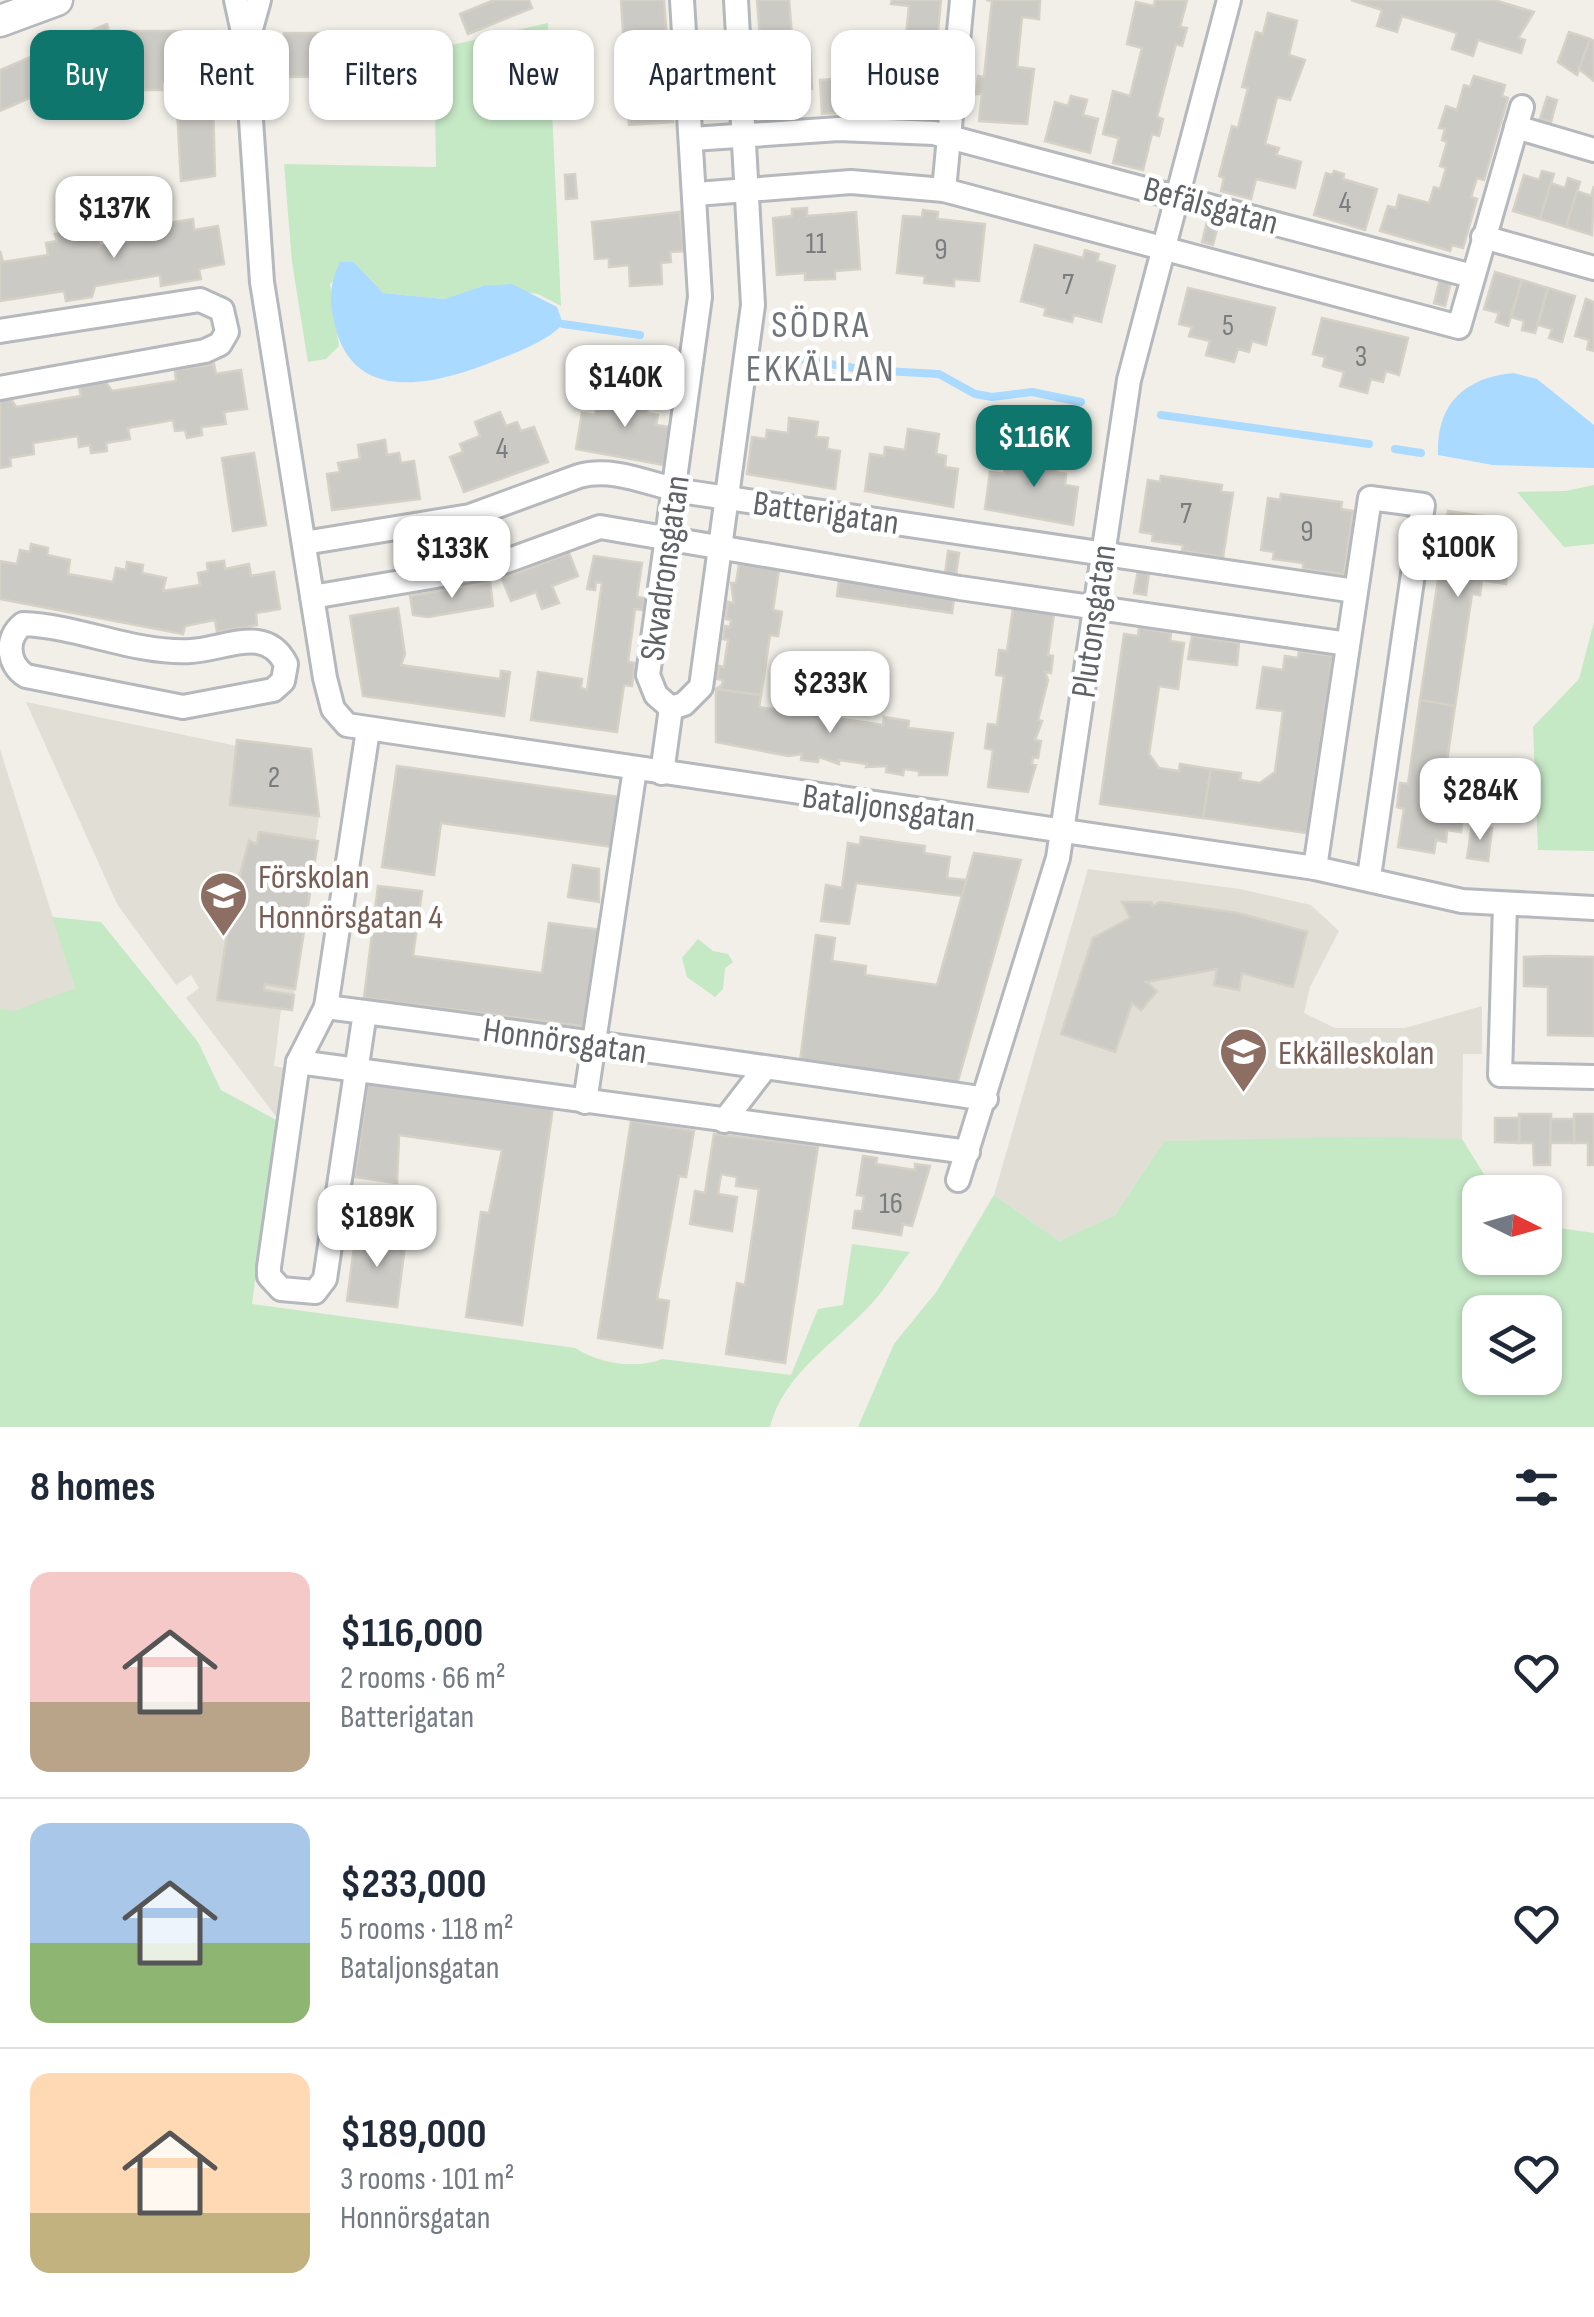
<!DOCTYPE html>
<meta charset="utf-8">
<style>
body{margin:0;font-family:"Sofia Sans Condensed",sans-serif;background:#f2f2f3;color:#1f2937;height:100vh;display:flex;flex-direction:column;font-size:38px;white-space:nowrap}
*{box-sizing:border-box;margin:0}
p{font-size:32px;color:#747a83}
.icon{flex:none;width:55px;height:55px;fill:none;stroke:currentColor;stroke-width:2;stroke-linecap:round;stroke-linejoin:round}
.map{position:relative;height:1427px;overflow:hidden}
.drawer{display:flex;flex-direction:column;background:#fff;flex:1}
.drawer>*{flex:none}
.guide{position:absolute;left:30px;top:30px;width:1000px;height:90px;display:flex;gap:20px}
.needle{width:65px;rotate:95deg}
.buttons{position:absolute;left:1462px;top:1175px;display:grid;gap:20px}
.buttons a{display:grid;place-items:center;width:100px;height:100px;border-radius:20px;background:#fff;box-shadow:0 2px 8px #0004;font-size:50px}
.price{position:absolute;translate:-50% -85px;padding:0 22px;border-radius:20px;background:#fff;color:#222;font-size:32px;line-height:65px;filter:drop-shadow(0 2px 5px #0008)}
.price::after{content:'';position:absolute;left:50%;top:60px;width:30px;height:22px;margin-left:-15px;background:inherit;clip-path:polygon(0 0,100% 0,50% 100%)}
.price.active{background:#0f766e;color:#fff}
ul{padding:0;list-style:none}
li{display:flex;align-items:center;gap:30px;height:250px;padding:0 30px}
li+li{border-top:2px solid #e0e1e3}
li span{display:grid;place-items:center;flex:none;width:280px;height:200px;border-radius:20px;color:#555}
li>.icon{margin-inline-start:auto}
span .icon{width:120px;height:120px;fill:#fffc;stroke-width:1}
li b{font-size:42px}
h2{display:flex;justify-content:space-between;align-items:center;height:120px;padding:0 30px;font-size:42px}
.pill{padding:0 35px;border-radius:20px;background:#fff;box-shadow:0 2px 8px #0004;font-size:35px;line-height:90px}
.pill.active{background:#0f766e;color:#fff}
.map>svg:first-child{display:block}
</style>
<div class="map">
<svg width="1594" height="1427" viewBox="0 0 1594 1427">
<rect width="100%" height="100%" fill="#f1efe8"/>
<g fill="#e1ded6">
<path d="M26,702L237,746L230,805L319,816L292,1010H281L274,1066L284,1068L278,1119L186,998L199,988L191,975L176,985L117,904Z"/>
<path d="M0,749L75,988L14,1012L0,1008Z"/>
<path d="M1088,869L1240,889L1311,905L1339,931L1310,987L1304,1013L1335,1028H1405L1482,1006V1054H1463L1462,1139L1164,1141L1115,1215L1059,1241L994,1195Z"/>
</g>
<g fill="#c5e8c5" fill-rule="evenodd">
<path d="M548,23L561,306L538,294L483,286L444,299L383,293L354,262L330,284L339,346L326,359L308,362L292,262L284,164L436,167L434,49Z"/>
<path d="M1594,485V544L1564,547L1517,492L1566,491Z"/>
<path d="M1594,622V851L1538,850L1533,727L1579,679Z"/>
<path d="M52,917L101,922L198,1042L221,1090L276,1120L252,1304L575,1348C598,1363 636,1370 662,1359L791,1375L818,1309L843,1305L852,1244L910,1252C897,1268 887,1287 873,1302C838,1341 783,1373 770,1427H0V1008L14,1011L75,988Z"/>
<path d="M698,939L713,951L728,954L733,962L725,968L723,989L715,997L687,977L682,958Z"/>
<path d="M1363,1137L1462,1139L1495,1192H1480V1258H1545V1226L1594,1233V1427H858L894,1344L937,1291L994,1195L1059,1241L1115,1215L1164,1141ZM1480,1312H1545V1378H1480Z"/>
</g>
<g fill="#aadaff">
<path d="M340,262H354L383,293L444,299L483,286L512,284L557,307L563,324C547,341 520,351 497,360C438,384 351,408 334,321C329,298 330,283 340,262Z"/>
<path d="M1513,373L1537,379L1594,425V468L1493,465L1438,455C1436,404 1464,378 1513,373Z"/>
</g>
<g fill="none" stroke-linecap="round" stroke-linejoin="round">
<g stroke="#aadaff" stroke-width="8">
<path d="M563,324L640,335"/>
<path d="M782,356L866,370L939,374L975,394L992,397L1032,392L1081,402"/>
<path d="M1161,415L1369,444"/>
<path d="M1395,449L1421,453"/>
</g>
</g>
<g fill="#cccac5" stroke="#d6d1c6" stroke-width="2.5">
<path d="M494,0H529L532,8L468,34L460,14Z"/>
<path d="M621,0H664L673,122L629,125Z"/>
<path d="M757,0H789L793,48L810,47L812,89L796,91L798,116L767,119L764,82H757L756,64H762Z"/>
<path d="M892,0H941L934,72H940L938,90L932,89L929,116L883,110L887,54L904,55L909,6L891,4Z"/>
<path d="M986,0H1040L1039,19L1022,17L1017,67L1034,69L1027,124L979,121L982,94H976L978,76L984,77L992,1Z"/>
<path d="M1155,0H1187L1180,27L1187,28L1182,46L1176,44L1157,117L1163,119L1159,136L1152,134L1143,170L1113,163L1119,138L1103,134L1113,91L1130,96L1142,48L1127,44L1136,2L1154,6Z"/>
<path d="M1351,0H1494L1534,12L1518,38L1525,40L1521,53L1478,40L1473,56L1452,49L1457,33L1402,16L1397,32L1377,26L1382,10Z"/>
<path d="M1268,13L1297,21L1289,55L1305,60L1290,100L1277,97L1265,144L1279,148L1276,155L1301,162L1295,188L1256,179L1251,199L1221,191L1224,178L1219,176L1232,126L1238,128L1248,88L1242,87L1256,32L1263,34Z"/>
<path d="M107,24L109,31H214V68H189V82H162V90H144V82H132V69L100,68L88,73L93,87L71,96L74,103L59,110L56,103L47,107L41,93L0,111V70Z"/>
<path d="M1569,32L1590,39L1577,75L1558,62Z"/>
<path d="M284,33H415V76L284,77Z"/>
<path d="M1590,39L1594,41V81L1579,69Z"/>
<path d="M851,62L852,73L865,72L868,111L822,114L820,80L836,79L834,64Z"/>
<path d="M1474,76L1505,85L1502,96L1508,98L1484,180L1477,178L1471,197L1477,199L1463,248L1452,245L1450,251L1380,231L1388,206L1396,208L1399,195L1429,203L1434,187L1440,189L1446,168L1440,166L1447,142L1442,140L1445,129L1439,128L1446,106L1457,110L1464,85L1470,87Z"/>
<path d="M1071,96L1087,100L1083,115L1098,119L1090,153L1045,141L1055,102L1068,106Z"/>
<path d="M1547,97L1557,100L1551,122L1540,119Z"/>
<path d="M213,102L215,176L181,181L177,108Z"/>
<path d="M1334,171L1344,174L1343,179L1377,189L1365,230L1314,215L1326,173L1332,175Z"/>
<path d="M1542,171L1554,174L1540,219L1513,211L1524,175L1539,180Z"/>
<path d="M575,174L577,198L566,199L565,175Z"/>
<path d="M1568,178L1580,182L1566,227L1540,219L1551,183L1565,188Z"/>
<path d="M1594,186L1592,235L1566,227L1577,191L1591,196Z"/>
<path d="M807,208V216L856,212L860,269L835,271V279L805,280V273L777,275L773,218L792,216V209Z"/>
<path d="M923,210L938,212L937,219L985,224L979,281L954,279V286L924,283L925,276L897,273L903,216L922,217Z"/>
<path d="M680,212L684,251L670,252L671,262L661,263L662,284L630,286L629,265L609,267V258L595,259L592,222Z"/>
<path d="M167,215L169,223L193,219L194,230L218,226L224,264L199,269L201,279L161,286L160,275L95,286L92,297L66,301L64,291L0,301V251L3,262L48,255L46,243L57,241L55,234L71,231L73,239L97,235L99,246L144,239L142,227L152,226L151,218Z"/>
<path d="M1208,218L1219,221L1213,245L1202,242Z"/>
<path d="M1035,245L1083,258L1085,250L1099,254L1097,261L1115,266L1101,322L1074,315L1072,322L1044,315L1046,308L1021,301Z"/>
<path d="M1495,272L1522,280L1508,326L1496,322L1499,313L1484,309Z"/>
<path d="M1440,279L1451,282L1445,306L1434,303Z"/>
<path d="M1522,280L1548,288L1535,333L1522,330L1524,321L1511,317Z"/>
<path d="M1188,288L1275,308L1266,345L1252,341L1249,352L1238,349L1234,362L1206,355L1210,341L1189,336L1192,327L1179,324Z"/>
<path d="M1548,288L1575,296L1562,342L1549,338L1552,329L1538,325Z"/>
<path d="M1586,299L1594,302V351L1587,349L1589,340L1575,336Z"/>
<path d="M1322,318L1408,338L1399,375L1386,371L1383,382L1371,379L1367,393L1340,386L1344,372L1323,366L1325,357L1313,354Z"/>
<path d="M214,364L216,374L241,370L247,409L224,412L226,424L201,427L202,435L187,438L185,430L175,431L173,420L128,428L130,439L106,443L107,451L91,453L90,445L79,447L78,436L33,443L34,454L10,458L11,466L0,468V398L10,397L16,407L81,396L79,386L105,381L112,391L176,381L175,370Z"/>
<path d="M620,388L650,392L647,413L658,415L656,425L670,427L664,465L576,449L582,413L595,415L597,406L616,409Z"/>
<path d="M500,412L506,426L517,422L521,431L534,427L548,462L464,492L450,457L463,452L460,444L480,436L475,422Z"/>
<path d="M789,418L818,422L816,437L828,438L827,449L840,451L835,489L747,474L752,437L766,439L767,430L788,433Z"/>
<path d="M908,429L939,434L936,454L946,456L945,467L958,469L953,507L865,491L870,454L884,456L885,447L905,450Z"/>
<path d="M385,440L387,455L399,453L401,463L414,461L420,499L332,510L327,474L340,472L338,463L360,459L358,445Z"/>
<path d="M1028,447L1059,452L1056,472L1066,474L1065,485L1078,487L1073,525L985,509L990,472L1004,474L1005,465L1025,468Z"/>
<path d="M254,453L266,525L233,531L222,458Z"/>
<path d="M1161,476L1222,485L1221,492L1233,493L1223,557L1182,551L1183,545L1152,541L1153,534L1140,532L1148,480L1160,482Z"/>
<path d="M1281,494L1342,502L1341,509L1353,511L1344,574L1303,569V563L1273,559L1274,552L1261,550L1268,498L1280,500Z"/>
<path d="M1448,511L1484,516L1483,528L1492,529L1489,548L1510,551L1506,584L1482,580L1480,595L1472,594L1455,706L1420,700L1439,573L1431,572L1435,548L1442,549Z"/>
<path d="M31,544L48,548L47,555L70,560L68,574L113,582L116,568L126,570L127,562L143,565L142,573L166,578L163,591L200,585L198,573L208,571L207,563L224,561L225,569L249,564L251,576L274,572L280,609L256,613L257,625L217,632L215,620L185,626L183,634L0,599V561L17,564L20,550L30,552Z"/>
<path d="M948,551L959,553L956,575L945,574Z"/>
<path d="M569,553L578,576L552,586L559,603L542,609L536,592L511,601L502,579Z"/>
<path d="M594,556L642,563L637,597L644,598L643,610L635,609L628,662L635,663L632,686L624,685L617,732L531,720L538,672L582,679L581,688L587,690L602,583L596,582L595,590L587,589Z"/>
<path d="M739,564L779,570L773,610L782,612L778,636L770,635L761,695L716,689L722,685L723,680L717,679L719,666L724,667L728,640L723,639L725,626L730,627L731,620L726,619L728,602L734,603L731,583H736Z"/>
<path d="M1138,570L1149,572L1146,595L1134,593Z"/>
<path d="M839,581L954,598L952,613L837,596Z"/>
<path d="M490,582L493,606L428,617L413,615L410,596Z"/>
<path d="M1014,601L1055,607L1048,655L1053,656L1051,673L1045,672L1048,680L1038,720L1042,721L1035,740L1041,741L1038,758L1033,757L1032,764L1036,765L1028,792L988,787L993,750L985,748L988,724L997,725L1004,676L996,675L999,650L1007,651Z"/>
<path d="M398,608L405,654L401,665L500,679L501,671L510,672L504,716L363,696L350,616Z"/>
<path d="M1139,628L1171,633L1170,641L1184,643L1178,689L1159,686L1149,754L1159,768L1179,771L1180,764L1211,769L1203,818L1100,804L1124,634L1138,636Z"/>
<path d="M1192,636L1239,643L1237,665L1188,659Z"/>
<path d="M1299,651L1333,656L1307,833L1203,818L1211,769L1241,773L1240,780L1260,783L1275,772L1283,711L1257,708L1263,667L1283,670L1285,656L1298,658Z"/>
<path d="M716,689L761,695L759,707L810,714L811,706L836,710L835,718L883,725L884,717L909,721L908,728L953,733L947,775H919V771L904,769L903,775L886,772L887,766L866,767L867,764L839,760V764L819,757L818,762L801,760L802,754L788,756L716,742Z"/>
<path d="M1420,700L1455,706L1445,775L1456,776L1452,802L1465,804L1461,832L1447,830L1446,842L1436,840L1434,853L1398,847L1404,809L1397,807L1400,783L1408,784Z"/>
<path d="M237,740L311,749L319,816L230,805Z"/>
<path d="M397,766L620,797L613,847L441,823L434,875L382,867Z"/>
<path d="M1472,825L1492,828L1488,861L1467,858Z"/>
<path d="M259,832L318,841L295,989L265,984L264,990L294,995L292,1010L217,1000L231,908L249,841L257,844Z"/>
<path d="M861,837L925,846L924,853L950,857L947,878L967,880L962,896L856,883L849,924L821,921L826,885L842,888L848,843L860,845Z"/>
<path d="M974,853L1021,860L957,1084L800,1062L816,935L835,938L832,961L866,966L865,975L937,985Z"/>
<path d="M573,865L599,869V902L568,897Z"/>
<path d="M378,886L422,891L413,956L542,973L549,923L602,930L589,1027L364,998Z"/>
<path d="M1122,902H1151L1153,906L1160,902L1238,913L1307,932L1293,987L1242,973L1239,990L1214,985L1217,969L1146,982L1157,991L1141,1010L1132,1003L1115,1052L1061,1034L1093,938L1130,918Z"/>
<path d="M1549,956L1594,957V1036L1548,1035V987L1524,986V957Z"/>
<path d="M368,1081L553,1107L522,1325L466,1317L481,1212L489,1213L502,1150L399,1135L397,1183L355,1177Z"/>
<path d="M1519,1114H1551L1550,1165H1534L1533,1143H1519Z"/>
<path d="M1574,1114H1594V1165H1588V1143H1574Z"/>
<path d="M1495,1118H1519V1143L1495,1142Z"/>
<path d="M1551,1119H1574V1143H1550Z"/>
<path d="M631,1121L694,1131L686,1177L679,1176L657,1299L669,1301L662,1348L598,1338Z"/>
<path d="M714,1134L818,1146L785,1363L726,1354L737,1283L745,1285L759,1189L736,1186L737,1177L721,1174L718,1194L737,1197L732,1231L690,1224L695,1191L705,1193Z"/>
<path d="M863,1156L877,1158L876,1164L915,1170V1164L930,1166L912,1226L903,1224L901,1235L853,1228L855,1211H862L864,1196L857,1195Z"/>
<path d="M356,1232L406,1238L397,1307L347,1301Z"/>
</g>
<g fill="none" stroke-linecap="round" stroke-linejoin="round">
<defs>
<g id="minor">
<path d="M236,0L246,46L262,282L325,678L333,709L347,725L1315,868L1462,901L1594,908"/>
<path d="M247,43L259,0"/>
<path d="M1516,127L1594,150"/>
<path d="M692,139L839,129L934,133L1472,276"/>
<path d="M944,190L962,0"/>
<path d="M696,194L851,182L944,190L1459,327L1522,107"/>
<path d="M1483,237L1594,268"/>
<path d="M0,331L200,300L222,310L227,332L220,344L205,351L0,388"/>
<path d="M304,543L470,516L579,476C616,466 652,486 687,492L1355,591"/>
<path d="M312,597L490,567L600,527L960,588L1348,644"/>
<path d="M23,624C79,626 134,654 191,651C226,649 266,624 286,664L283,681L273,690L183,707L26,676C7,664 5,638 23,624Z"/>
<path d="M671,708L684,704L701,687L753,305L736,0"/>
<path d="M671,708L656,695L648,675L700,297L682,0"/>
<path d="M662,773L671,708"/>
<path d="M1315,868L1370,498L1423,505L1369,877"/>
<path d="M1505,905L1500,1075L1594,1077"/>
<path d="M326,1007L368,730"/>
<path d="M365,1012L325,1279L315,1292L281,1289L269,1276V1267L298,1062L326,1007C546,1035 766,1067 986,1099"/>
<path d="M298,1062L968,1152"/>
<path d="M585,1102L635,769"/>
<path d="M724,1121L765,1068"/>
<path d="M958,1180L1058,858L1129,380L1229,0"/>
</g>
<path id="tertiary" d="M0,21L57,0"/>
</defs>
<use href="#minor" stroke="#b5b8bc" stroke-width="28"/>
<use href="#tertiary" stroke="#b5b8bc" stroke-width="35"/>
<use href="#minor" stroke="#fff" stroke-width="22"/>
<use href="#tertiary" stroke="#fff" stroke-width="30"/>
</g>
<defs>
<symbol id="school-pin" viewBox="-11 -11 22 30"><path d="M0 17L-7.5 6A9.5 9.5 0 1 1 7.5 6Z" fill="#8d6e63" stroke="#fff"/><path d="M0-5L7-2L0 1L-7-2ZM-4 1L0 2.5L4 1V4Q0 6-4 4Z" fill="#fff"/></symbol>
</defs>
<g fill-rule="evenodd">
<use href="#school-pin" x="196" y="868" width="55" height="75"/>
<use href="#school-pin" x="1216" y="1024" width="55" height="75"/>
</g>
<g text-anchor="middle" stroke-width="9" stroke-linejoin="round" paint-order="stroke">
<g font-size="30" fill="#7a7d7f">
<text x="1345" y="212">4</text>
<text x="816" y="253">11</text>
<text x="941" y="259">9</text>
<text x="1068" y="294">7</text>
<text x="1228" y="335">5</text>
<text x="1361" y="366">3</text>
<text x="502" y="458">4</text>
<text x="1186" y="523">7</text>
<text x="1307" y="541">9</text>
<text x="274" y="787">2</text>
<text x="891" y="1213">16</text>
</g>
<g font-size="35" fill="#5f6368" stroke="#fff">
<text transform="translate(1211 205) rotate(15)" y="12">Befälsgatan</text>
<text transform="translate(826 512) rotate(8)" y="12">Batterigatan</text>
<text transform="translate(664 568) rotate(-82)" y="12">Skvadronsgatan</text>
<text transform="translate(1093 621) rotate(-82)" y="12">Plutonsgatan</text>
<text transform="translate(889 807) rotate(8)" y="12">Bataljonsgatan</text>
<text transform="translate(565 1040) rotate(8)" y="12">Honnörsgatan</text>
</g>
<g font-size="35" fill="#785e54" stroke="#fff" text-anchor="start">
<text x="258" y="888">Förskolan<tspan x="258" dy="40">Honnörsgatan 4</tspan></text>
<text x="1278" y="1064">Ekkälleskolan</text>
</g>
<g font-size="38" letter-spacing="2.5" fill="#70757a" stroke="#fff">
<text x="821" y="337">SÖDRA<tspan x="821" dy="44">EKKÄLLAN</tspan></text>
</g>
</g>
</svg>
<div class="buttons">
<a><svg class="needle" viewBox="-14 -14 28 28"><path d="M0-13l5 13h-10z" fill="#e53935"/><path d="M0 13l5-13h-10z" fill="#747a83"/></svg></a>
<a><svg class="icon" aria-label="layers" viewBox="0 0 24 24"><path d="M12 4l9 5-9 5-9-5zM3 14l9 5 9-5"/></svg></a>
</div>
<b class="price" style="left:114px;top:261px">$137K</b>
<b class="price" style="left:625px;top:430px">$140K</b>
<b class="price active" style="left:1034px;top:490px">$116K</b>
<b class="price" style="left:1458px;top:600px">$100K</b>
<b class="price" style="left:452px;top:601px">$133K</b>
<b class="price" style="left:830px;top:736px">$233K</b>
<b class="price" style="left:1480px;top:843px">$284K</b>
<b class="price" style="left:377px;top:1270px">$189K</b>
<div class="guide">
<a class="pill active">Buy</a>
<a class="pill">Rent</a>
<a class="pill">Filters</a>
<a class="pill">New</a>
<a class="pill">Apartment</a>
<a class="pill">House</a>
</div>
</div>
<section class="drawer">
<h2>8 homes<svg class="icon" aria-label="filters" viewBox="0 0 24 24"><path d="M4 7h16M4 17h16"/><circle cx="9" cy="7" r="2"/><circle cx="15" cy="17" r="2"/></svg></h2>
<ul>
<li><span style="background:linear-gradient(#f6c9c9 65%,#b9a48a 0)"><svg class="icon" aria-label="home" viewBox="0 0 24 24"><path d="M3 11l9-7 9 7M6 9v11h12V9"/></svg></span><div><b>$116,000</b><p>2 rooms · 66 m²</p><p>Batterigatan</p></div><svg class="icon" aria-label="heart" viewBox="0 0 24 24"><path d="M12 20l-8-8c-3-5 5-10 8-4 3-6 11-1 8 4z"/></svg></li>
<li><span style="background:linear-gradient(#a9c7e8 60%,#8fb573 0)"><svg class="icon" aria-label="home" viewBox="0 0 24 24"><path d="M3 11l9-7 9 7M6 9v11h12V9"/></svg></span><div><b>$233,000</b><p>5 rooms · 118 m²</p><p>Bataljonsgatan</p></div><svg class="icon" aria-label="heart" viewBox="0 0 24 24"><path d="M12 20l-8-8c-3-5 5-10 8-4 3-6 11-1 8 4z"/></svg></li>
<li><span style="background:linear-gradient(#ffd9b3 70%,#c2b280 0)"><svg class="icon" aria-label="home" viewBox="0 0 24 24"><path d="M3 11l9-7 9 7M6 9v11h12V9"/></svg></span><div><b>$189,000</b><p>3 rooms · 101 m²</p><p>Honnörsgatan</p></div><svg class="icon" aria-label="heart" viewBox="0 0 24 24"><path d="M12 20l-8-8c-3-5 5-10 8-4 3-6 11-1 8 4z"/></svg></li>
</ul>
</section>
